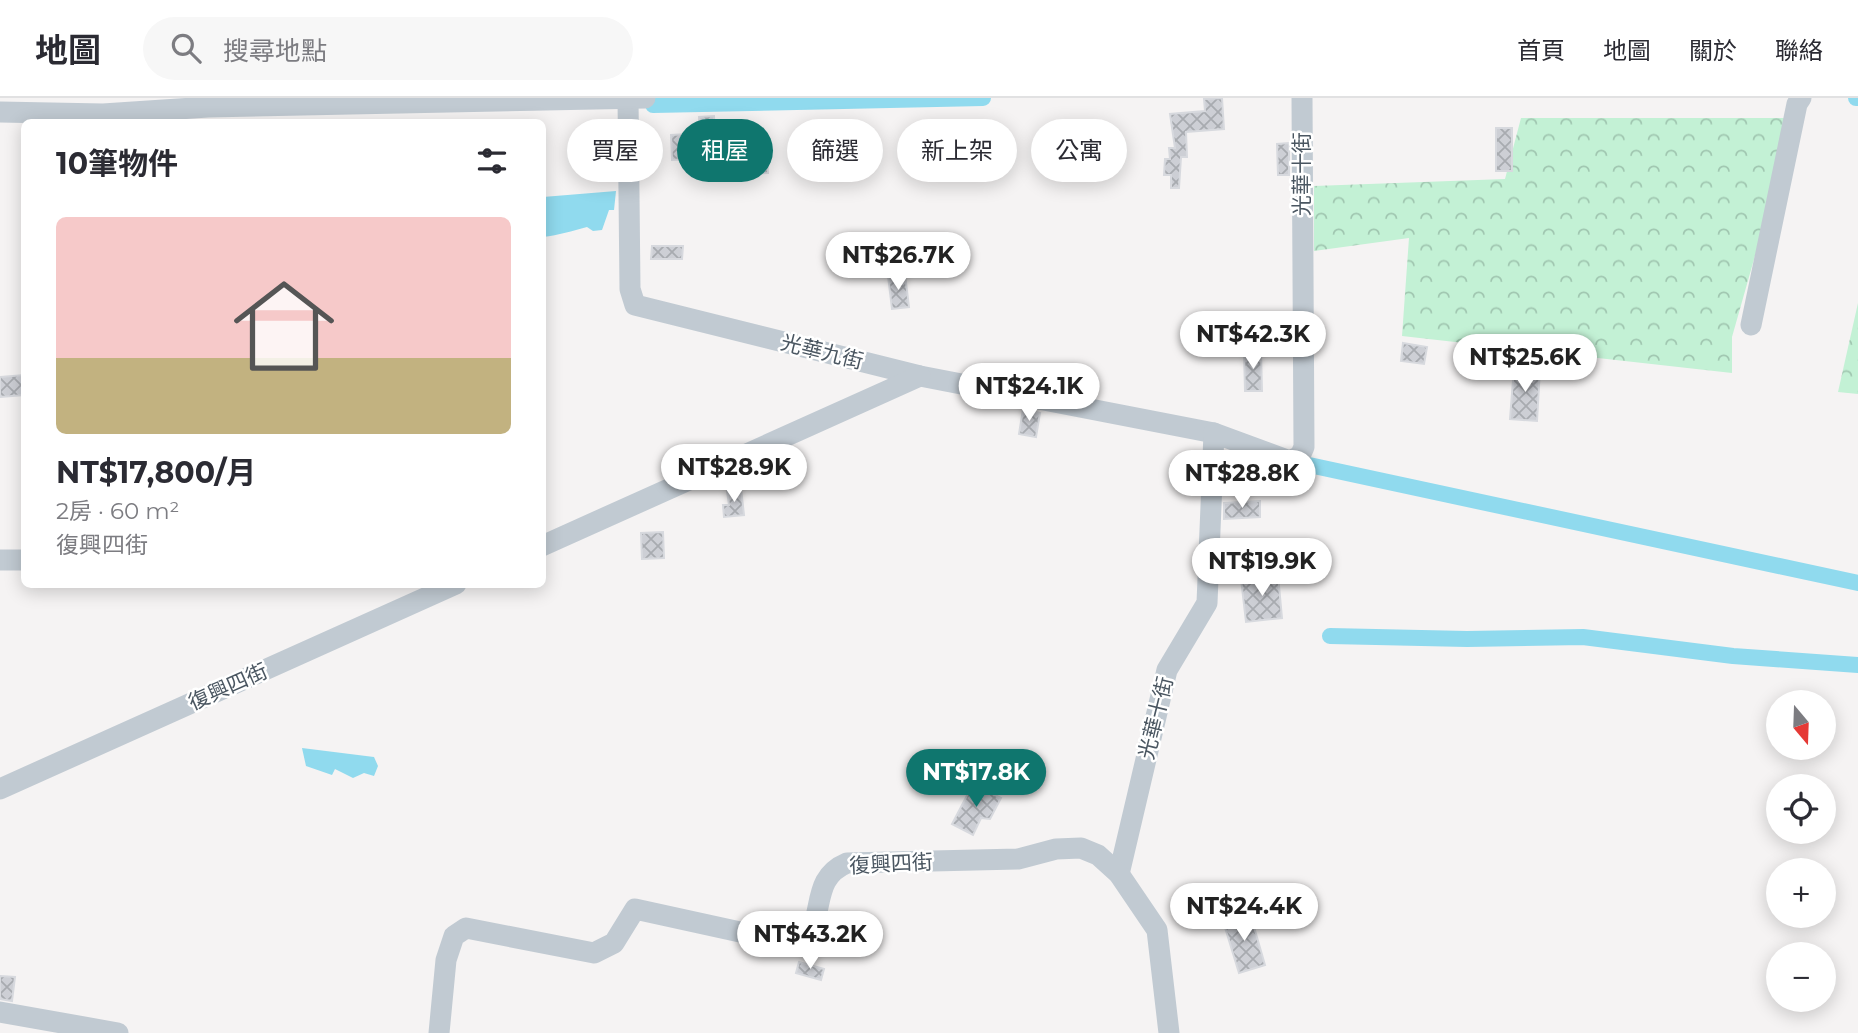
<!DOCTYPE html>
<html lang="zh-TW">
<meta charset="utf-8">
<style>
body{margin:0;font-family:Montserrat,"Noto Sans TC",sans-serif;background:#f7f7f7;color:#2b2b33;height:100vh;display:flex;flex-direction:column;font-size:26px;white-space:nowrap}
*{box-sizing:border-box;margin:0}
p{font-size:23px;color:#7c7c81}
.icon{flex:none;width:38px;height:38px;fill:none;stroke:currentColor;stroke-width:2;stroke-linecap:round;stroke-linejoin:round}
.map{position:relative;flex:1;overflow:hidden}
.side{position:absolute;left:21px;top:21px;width:525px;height:469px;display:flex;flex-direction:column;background:#fff;border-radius:10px;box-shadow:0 4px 18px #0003}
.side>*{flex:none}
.guide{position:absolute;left:567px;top:21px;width:665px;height:63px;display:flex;gap:14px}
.needle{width:46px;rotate:161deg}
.buttons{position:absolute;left:1766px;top:592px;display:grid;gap:14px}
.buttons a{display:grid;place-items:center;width:70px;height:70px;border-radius:50%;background:#fff;box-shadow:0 4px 18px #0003;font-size:35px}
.price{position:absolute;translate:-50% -60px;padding:0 16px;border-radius:24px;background:#fff;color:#222;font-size:23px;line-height:46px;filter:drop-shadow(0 2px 4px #0008)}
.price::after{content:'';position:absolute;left:50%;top:42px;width:21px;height:16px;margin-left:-10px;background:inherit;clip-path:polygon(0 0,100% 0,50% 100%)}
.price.current{background:#0f766e;color:#fff}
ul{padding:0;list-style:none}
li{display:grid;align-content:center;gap:14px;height:371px;padding:0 35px}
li+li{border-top:2px solid #e1e1e2}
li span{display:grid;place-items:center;height:217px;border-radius:10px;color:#555}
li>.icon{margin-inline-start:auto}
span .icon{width:126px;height:126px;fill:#fffc;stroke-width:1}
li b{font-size:30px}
h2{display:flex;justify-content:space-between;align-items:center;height:84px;padding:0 35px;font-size:30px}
.chip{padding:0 24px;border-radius:32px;background:#fff;box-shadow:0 4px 18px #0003;font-size:24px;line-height:63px}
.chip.current{background:#0f766e;color:#fff}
header{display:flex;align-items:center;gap:42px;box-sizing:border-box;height:98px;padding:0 35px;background:#fff;border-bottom:2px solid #e1e1e2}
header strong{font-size:33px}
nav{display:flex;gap:38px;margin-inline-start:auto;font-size:24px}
.search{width:490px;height:63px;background:#f7f7f7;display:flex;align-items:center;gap:18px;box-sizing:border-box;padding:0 24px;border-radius:38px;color:#7c7c81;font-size:26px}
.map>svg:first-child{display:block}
</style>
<header>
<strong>地圖</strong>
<div class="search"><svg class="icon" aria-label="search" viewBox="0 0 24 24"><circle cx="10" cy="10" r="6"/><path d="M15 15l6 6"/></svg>搜尋地點</div>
<nav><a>首頁</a><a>地圖</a><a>關於</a><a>聯絡</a></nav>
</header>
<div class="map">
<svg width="1858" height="935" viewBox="0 0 1858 935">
<defs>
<pattern id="forest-crowns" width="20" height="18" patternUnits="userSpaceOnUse" patternTransform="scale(1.75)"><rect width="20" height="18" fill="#c3f1d5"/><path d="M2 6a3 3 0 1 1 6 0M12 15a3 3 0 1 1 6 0" fill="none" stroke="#a0c6b0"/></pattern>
<pattern id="building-cross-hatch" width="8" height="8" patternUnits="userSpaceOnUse" patternTransform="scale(1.75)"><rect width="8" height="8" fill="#cdcfd5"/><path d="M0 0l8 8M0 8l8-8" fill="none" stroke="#a8abb0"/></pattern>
</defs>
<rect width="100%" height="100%" fill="#f5f3f3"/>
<g fill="url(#forest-crowns)">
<path d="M1521,20H1794L1732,239V275L1402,238L1409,140L1314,153V88L1505,81Z"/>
<path d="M1858,205V296L1838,294Z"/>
</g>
<g fill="#90daee">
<path d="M616,93L614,112H609L602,132L593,133L587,129C572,133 559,137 543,139V99Z"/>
<path d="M302,650L374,659L378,668L374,678L364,675L353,680L335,671L332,677L306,668Z"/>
</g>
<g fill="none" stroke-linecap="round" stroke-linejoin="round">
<g stroke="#90daee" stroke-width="16">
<path d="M1856,0H1858"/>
<path d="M653,7L983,0"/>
<path d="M1286,362L1858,485"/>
<path d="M1330,538L1467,541L1583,539L1733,558L1858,567"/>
</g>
</g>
<g fill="url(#building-cross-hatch)" stroke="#d7d9de" stroke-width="2">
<path d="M1222,0L1224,31L1186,34L1187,59H1181L1179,90H1171V77H1164L1165,61H1170L1169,50H1175L1170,16L1205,13L1204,1Z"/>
<path d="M714,18L715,40H700L699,19Z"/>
<rect x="1496" y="30" width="16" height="43"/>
<path d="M688,36L689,61L672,62L671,37Z"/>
<path d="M766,37L768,75L748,76L746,38Z"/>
<path d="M1289,45V77H1278L1277,46Z"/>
<path d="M652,148H683L682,161H651Z"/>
<path d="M905,176L909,209L892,211L888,178Z"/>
<path d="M1403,245L1427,249L1424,266L1401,263Z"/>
<path d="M1244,253H1261L1262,293H1245Z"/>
<path d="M1514,269L1540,271L1537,323L1510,321Z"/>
<path d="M24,277V297L0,299V279Z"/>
<path d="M1023,311L1040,315L1036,339L1019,336Z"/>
<path d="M741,390L744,417L724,419L723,407H729L727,393Z"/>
<path d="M1260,403V419L1224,421V405Z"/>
<path d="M663,434L664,460L642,461L641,435Z"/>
<path d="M1228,448H1259V460L1228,461Z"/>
<path d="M1278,477L1282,520L1246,524L1241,481Z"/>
<path d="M973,686L1001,700L990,721L981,720L973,737L952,726Z"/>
<path d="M1250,815L1265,867L1239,875L1223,823Z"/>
<path d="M799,864L824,871L821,882L796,875Z"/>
<path d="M0,878L15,879L12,903L0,901Z"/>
</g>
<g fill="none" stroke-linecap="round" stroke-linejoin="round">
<g stroke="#c1cad2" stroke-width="21">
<path d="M628,0L630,191L635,207L920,278L1214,335"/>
<path d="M0,14L103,16L208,9L645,0"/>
<path d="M1751,227L1797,6L1801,0"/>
<path d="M542,448L920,278"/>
<path d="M0,462H24"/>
<path d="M0,691L456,486"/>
<path d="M1119,776L1167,572L1207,505L1214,335L1290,363L1300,358L1304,349L1302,0"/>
<path d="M0,914L118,935"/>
<path d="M439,935L446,862L454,838L466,830L594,855L614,845L635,811L795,846L806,843C825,815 811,780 847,765L1018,761L1056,751L1081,750L1098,757L1119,776L1157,832L1169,935"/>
</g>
</g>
<g text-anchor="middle" stroke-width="5" stroke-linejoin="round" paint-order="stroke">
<g font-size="21" fill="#4a5661" stroke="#fff">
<text transform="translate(1302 76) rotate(-90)" y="7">光華十街</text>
<text transform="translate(822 254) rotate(14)" y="7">光華九街</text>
<text transform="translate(228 589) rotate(-24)" y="7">復興四街</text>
<text transform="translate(1156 620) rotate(-76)" y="7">光華十街</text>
<text transform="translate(891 766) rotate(-3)" y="7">復興四街</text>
</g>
</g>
</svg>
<div class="buttons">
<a><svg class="needle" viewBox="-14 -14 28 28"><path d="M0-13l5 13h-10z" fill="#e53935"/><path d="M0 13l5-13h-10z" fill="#7c7c81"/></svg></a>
<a><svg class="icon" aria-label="locate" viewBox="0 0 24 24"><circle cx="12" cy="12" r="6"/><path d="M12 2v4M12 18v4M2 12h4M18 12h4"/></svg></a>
<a>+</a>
<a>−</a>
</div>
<b class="price" style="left:898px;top:194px">NT$26.7K</b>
<b class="price" style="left:1253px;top:273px">NT$42.3K</b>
<b class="price" style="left:1525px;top:296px">NT$25.6K</b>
<b class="price" style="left:1029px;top:325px">NT$24.1K</b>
<b class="price" style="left:734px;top:406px">NT$28.9K</b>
<b class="price" style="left:1242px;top:412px">NT$28.8K</b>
<b class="price" style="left:1262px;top:500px">NT$19.9K</b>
<b class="price current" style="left:976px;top:711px">NT$17.8K</b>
<b class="price" style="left:1244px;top:845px">NT$24.4K</b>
<b class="price" style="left:810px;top:873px">NT$43.2K</b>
<div class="guide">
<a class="chip">買屋</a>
<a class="chip current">租屋</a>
<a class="chip">篩選</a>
<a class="chip">新上架</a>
<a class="chip">公寓</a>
</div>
<section class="side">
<h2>10筆物件<svg class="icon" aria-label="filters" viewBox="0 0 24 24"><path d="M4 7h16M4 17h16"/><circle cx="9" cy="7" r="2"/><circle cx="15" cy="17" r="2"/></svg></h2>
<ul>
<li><span style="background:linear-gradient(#f6c9c9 65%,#c2b280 0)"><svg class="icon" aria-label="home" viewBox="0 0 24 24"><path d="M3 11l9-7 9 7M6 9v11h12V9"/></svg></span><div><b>NT$17,800/月</b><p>2房 · 60 m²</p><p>復興四街</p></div></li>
</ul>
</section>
</div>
